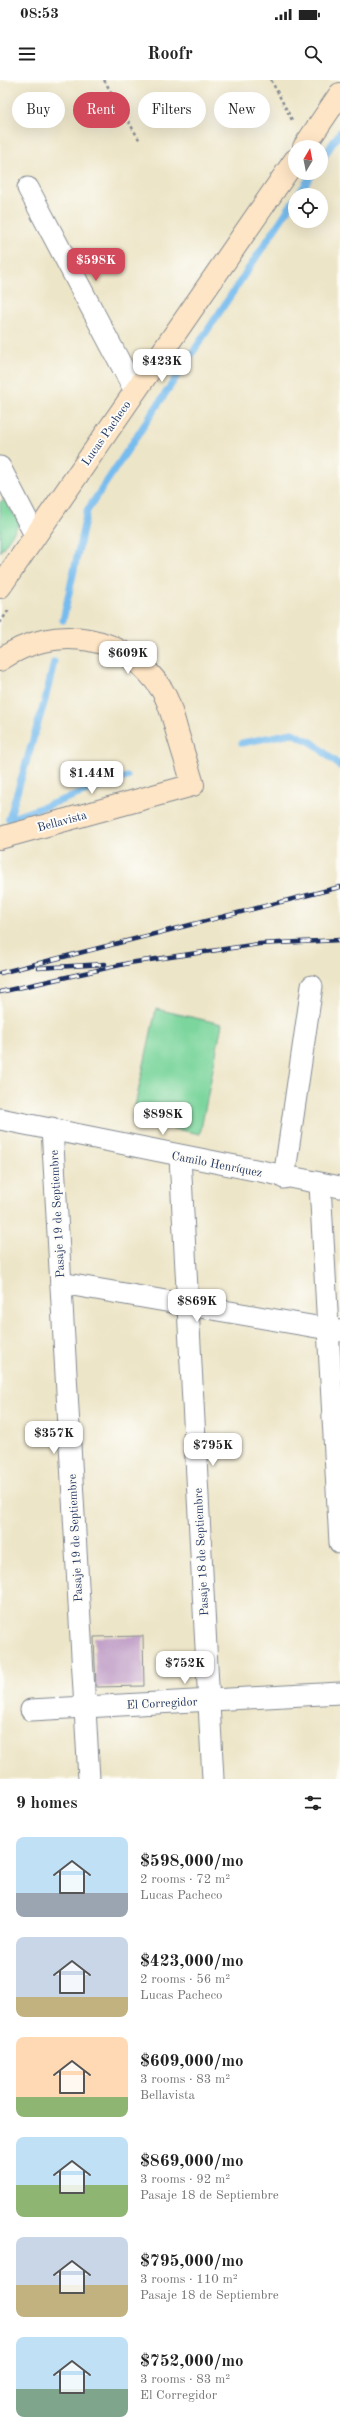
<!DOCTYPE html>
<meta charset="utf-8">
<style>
body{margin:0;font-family:"Old Standard TT",serif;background:#f2f2f2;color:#222;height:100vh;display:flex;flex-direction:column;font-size:15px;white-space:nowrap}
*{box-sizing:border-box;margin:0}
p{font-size:13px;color:#767676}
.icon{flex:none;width:22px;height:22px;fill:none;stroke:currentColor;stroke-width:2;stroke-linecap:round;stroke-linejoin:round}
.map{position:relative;height:1699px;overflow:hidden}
.panel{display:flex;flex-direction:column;background:#fff;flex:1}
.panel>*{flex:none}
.banner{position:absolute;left:12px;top:12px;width:316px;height:36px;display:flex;gap:8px}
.needle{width:26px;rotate:10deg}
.fabs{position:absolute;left:288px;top:60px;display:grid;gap:8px}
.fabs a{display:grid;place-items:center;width:40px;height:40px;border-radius:50%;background:#fff;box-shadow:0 4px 16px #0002;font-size:20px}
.price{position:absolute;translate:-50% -34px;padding:0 9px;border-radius:8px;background:#fff;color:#222;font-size:13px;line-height:26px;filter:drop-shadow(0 1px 2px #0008)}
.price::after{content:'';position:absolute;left:50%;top:24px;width:12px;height:9px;margin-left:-6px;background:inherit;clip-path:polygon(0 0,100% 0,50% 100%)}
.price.selected{background:#d1495b;color:#fff}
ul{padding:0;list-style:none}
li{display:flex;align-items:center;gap:12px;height:100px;padding:0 16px}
li span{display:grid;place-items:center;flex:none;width:112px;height:80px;border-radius:8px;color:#555}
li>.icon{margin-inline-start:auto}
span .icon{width:48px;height:48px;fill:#fffc;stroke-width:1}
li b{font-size:17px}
h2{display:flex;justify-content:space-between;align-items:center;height:48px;padding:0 16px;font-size:17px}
.pill{padding:0 14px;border-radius:18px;background:#fff;box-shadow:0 4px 16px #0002;font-size:14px;line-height:36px}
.pill.selected{background:#d1495b;color:#fff}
.status{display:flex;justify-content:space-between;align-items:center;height:28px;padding:0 20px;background:#fff;direction:ltr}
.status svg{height:11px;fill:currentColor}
header{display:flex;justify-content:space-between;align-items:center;height:52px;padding:0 16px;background:#fff;font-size:18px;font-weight:800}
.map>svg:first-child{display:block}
</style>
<div class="status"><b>08:53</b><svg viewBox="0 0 49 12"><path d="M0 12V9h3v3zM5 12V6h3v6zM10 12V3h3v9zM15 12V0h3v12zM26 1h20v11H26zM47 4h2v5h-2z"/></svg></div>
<header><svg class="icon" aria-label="menu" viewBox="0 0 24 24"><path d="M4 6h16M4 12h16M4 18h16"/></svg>Roofr<svg class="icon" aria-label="search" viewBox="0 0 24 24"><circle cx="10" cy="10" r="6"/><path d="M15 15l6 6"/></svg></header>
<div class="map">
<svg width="340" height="1699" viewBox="0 0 340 1699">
<rect width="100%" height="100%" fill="#fdfcf7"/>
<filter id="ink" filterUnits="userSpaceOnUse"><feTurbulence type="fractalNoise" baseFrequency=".025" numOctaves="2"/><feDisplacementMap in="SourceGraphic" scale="8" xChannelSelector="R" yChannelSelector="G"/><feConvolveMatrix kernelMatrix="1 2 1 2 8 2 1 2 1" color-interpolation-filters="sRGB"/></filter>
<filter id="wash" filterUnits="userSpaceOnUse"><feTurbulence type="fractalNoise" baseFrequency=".012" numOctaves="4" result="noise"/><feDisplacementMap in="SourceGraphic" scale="16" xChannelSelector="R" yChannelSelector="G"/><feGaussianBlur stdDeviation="0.9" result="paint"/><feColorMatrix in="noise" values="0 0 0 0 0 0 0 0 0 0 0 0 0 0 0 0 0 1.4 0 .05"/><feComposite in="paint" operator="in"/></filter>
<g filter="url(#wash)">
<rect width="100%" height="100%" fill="#ede5c7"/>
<g fill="#7bd59c" stroke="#4b827d">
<path d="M4,420L20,443L0,472V422Z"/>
<path d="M156,929L222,944L200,1054L132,1040Z"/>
</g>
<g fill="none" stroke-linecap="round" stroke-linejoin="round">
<g stroke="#77bcee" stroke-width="7">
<path d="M321,81L340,52"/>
<path d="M298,115L313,93"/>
<path d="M63,540L87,431L295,119"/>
<path d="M242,663L292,653L313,663L340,686"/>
<path d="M9,739L45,620L54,582"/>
<path d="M9,739L127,697"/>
</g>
</g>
<g id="blocks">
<path fill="#c3a2c9" d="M143,1556L144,1606L96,1607L94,1557Z"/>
</g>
</g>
<g filter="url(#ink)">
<use href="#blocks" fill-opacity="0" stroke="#848a92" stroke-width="1"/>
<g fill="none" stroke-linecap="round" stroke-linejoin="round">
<defs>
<g id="street">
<path d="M28,108L135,311"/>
<path d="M0,387L35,455"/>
<path d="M0,1039L340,1107"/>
<path d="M52,1048L89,1699"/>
<path d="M180,1077L213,1699"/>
<path d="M284,1098L312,906"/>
<path d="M320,1105L340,1463"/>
<path d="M61,1203L340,1251"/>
<path d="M31,1630L340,1613"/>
</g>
<g id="secondary">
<path d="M304,67L340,14"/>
<path d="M0,507L295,80"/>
<path d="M0,580C55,542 126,554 162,610C168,619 171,631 174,641C180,663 187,684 193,705L0,758"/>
</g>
</defs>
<use href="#street" stroke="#848a92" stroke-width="23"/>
<use href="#secondary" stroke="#848a92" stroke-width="24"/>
<g stroke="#848a92" stroke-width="2.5" stroke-dasharray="3 3" stroke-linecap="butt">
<path d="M104,0L140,61"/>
<path d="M271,0L293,42"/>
<path d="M0,543L10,528"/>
</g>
<use href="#street" stroke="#fff" stroke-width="21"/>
<use href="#secondary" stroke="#fde5c5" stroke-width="22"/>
<defs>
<g id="rail">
<path d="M38,888L105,884"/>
<path d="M0,893L340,807"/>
<path d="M0,912L129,883L259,864L340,860"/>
</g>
</defs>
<use href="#rail" stroke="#1b2f5e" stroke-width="4.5"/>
<use href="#rail" stroke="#fdfcf7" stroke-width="3" stroke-dasharray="9" stroke-linecap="butt"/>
</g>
</g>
<g text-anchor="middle" stroke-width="4" stroke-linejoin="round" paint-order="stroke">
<g font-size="12" fill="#1b2f5e" stroke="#fdfcf7">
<text transform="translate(106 353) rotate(-55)" y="4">Lucas Pacheco</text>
<text transform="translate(62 741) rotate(-15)" y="4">Bellavista</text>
<text transform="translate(217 1084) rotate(11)" y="4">Camilo Henríquez</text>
<text transform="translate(57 1134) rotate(-93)" y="4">Pasaje 19 de Septiembre</text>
<text transform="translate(75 1458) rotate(-93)" y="4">Pasaje 19 de Septiembre</text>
<text transform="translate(201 1472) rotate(-93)" y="4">Pasaje 18 de Septiembre</text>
<text transform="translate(162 1623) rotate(-3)" y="4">El Corregidor</text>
</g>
</g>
</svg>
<div class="fabs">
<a><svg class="needle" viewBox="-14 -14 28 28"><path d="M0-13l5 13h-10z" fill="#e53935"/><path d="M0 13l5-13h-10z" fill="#767676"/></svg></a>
<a><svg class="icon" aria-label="locate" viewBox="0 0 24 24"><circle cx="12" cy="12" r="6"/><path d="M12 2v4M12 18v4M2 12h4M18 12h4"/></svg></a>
</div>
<b class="price selected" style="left:96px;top:202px">$598K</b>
<b class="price" style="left:162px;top:303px">$423K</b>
<b class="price" style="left:128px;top:595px">$609K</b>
<b class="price" style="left:92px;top:715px">$1.44M</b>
<b class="price" style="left:163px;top:1056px">$898K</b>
<b class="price" style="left:197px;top:1243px">$869K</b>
<b class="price" style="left:54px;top:1375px">$357K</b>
<b class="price" style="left:213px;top:1387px">$795K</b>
<b class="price" style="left:185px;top:1605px">$752K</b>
<div class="banner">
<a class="pill">Buy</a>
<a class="pill selected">Rent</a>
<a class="pill">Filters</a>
<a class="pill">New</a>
</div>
</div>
<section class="panel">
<h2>9 homes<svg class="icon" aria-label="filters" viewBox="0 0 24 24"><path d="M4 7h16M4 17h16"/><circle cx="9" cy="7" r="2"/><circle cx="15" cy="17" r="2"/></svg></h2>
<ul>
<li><span style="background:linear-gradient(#bfe0f5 70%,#9aa5b1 0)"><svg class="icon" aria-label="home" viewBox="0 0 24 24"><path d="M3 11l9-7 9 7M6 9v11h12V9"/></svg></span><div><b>$598,000/mo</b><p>2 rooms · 72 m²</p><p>Lucas Pacheco</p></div></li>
<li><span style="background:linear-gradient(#c9d6e8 75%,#c2b280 0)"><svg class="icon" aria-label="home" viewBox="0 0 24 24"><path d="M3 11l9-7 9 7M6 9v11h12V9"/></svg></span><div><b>$423,000/mo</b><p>2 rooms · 56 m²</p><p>Lucas Pacheco</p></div></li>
<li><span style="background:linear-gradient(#ffd9b3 75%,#8fb573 0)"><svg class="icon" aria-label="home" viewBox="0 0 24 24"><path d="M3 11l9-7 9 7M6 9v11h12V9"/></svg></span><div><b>$609,000/mo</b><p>3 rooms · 83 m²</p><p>Bellavista</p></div></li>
<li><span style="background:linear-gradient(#bfe0f5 60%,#8fb573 0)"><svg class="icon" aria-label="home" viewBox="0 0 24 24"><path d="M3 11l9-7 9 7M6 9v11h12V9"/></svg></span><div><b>$869,000/mo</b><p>3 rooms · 92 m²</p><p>Pasaje 18 de Septiembre</p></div></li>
<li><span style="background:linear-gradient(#c9d6e8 60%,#c2b280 0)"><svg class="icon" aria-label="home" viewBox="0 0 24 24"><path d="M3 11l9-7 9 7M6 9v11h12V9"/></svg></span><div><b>$795,000/mo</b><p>3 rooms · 110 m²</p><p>Pasaje 18 de Septiembre</p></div></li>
<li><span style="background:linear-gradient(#bfe0f5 65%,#7fa58c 0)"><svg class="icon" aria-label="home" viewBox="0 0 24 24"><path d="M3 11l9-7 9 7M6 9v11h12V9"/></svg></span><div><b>$752,000/mo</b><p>3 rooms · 83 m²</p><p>El Corregidor</p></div></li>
</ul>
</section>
